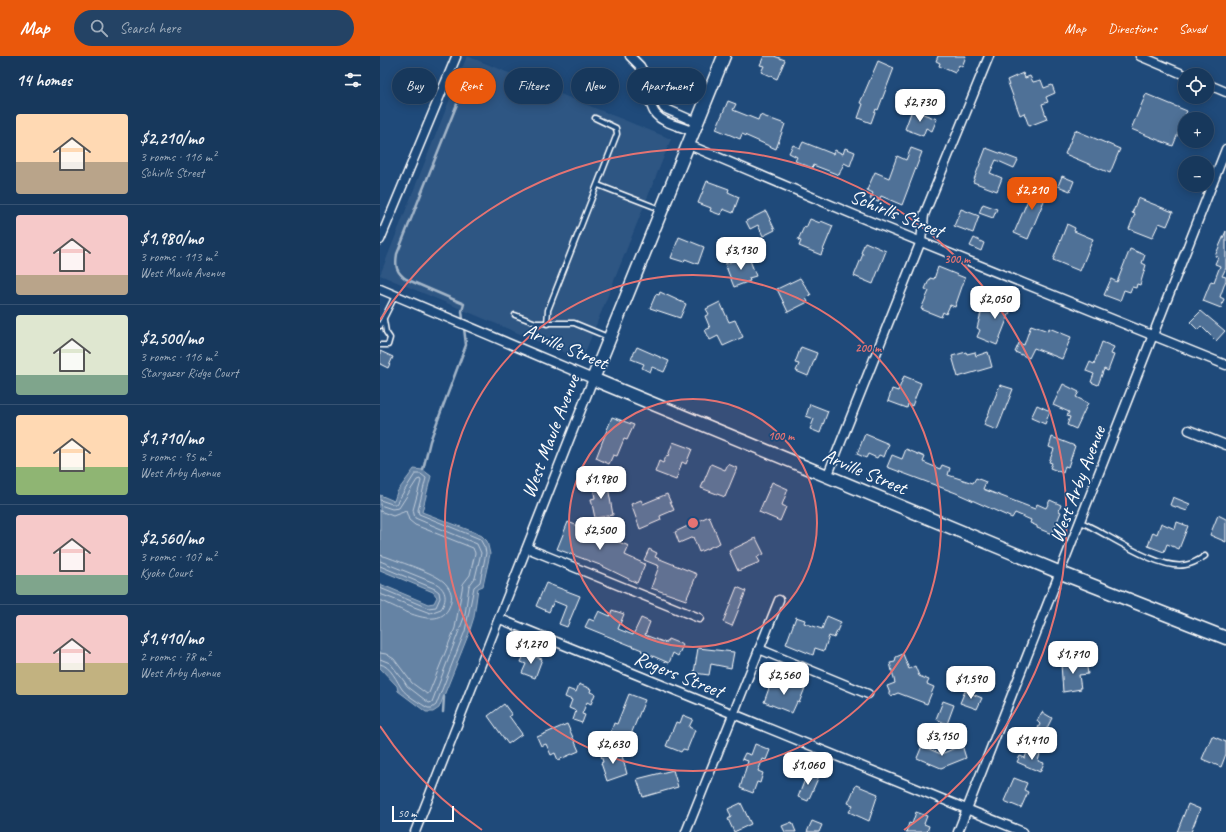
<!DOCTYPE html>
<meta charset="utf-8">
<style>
body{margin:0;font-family:Caveat,sans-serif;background:#244365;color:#f1f3f6;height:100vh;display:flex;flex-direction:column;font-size:15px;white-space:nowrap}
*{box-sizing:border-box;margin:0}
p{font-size:13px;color:#9eacbb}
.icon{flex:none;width:22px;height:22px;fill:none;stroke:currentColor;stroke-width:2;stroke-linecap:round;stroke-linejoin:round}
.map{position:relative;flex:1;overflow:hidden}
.panel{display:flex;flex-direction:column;background:#17385c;width:380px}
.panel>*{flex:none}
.guide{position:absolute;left:12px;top:12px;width:380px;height:36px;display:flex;gap:8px}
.buttons{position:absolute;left:798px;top:12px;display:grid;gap:8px}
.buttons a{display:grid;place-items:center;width:36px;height:36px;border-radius:50%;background:#17385c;box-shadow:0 2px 10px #0003,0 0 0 1px #365272;font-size:20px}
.scale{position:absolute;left:12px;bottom:10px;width:62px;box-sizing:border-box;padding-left:4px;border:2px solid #fff;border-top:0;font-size:11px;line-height:14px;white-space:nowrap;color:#fff;-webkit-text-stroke:3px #1f4a7a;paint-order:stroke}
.price{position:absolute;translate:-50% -34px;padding:0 9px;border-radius:8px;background:#fff;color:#222;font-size:13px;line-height:26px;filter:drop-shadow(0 1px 2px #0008)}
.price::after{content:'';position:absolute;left:50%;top:24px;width:12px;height:9px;margin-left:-6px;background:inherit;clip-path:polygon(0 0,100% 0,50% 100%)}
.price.current{background:#ea580c;color:#fff}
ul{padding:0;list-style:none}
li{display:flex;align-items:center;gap:12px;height:100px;padding:0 16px}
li+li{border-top:1px solid #365272}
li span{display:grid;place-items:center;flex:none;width:112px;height:80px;border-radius:4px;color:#555}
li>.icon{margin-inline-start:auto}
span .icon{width:48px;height:48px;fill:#fffc;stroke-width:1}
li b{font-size:17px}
h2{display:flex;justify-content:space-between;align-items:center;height:48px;padding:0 16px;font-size:17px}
.tag{padding:0 14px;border-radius:18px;background:#17385c;box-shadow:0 2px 10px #0003,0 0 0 1px #365272;font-size:14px;line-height:36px}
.tag.current{background:#ea580c;color:#fff}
header{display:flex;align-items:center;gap:24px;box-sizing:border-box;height:56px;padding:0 20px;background:#ea580c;color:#fff}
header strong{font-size:19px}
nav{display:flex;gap:22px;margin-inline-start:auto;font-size:14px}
.search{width:280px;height:36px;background:#244365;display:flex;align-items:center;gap:10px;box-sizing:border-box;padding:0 14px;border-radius:22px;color:#9eacbb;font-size:15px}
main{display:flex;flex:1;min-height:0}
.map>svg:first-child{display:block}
</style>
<header>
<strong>Map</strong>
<div class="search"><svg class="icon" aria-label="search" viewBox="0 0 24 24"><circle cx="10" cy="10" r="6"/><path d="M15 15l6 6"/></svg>Search here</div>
<nav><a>Map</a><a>Directions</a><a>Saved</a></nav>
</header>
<main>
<section class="panel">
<h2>14 homes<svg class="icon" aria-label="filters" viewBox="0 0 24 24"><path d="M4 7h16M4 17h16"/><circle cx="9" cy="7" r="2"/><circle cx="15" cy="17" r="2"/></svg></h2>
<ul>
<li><span style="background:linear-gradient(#ffd9b3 60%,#b9a48a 0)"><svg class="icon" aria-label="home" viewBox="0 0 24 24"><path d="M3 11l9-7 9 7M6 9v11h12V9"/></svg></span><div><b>$2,210/mo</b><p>3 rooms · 116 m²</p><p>Schirlls Street</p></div></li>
<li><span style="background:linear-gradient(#f6c9c9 75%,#b9a48a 0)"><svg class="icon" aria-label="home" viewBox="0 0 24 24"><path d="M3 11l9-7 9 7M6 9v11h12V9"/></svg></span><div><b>$1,980/mo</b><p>3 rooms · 113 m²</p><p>West Maule Avenue</p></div></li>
<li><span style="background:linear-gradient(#dfe7d0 75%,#7fa58c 0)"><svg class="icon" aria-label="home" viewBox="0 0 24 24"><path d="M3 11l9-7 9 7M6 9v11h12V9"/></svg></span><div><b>$2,500/mo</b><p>3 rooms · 116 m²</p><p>Stargazer Ridge Court</p></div></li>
<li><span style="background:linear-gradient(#ffd9b3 65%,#8fb573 0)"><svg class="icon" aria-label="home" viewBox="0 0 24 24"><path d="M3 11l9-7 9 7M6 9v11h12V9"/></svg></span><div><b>$1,710/mo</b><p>3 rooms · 95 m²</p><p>West Arby Avenue</p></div></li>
<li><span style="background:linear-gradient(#f6c9c9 75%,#7fa58c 0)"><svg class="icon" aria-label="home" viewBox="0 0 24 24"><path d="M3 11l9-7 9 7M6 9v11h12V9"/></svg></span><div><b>$2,560/mo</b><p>3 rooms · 107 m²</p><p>Kyoko Court</p></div></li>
<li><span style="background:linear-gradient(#f6c9c9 60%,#c2b280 0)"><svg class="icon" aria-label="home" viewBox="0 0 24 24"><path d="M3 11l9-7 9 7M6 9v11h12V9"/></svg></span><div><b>$1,410/mo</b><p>2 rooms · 78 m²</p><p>West Arby Avenue</p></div></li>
</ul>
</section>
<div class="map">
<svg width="846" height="776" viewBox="0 0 846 776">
<rect width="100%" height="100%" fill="#1f4a7a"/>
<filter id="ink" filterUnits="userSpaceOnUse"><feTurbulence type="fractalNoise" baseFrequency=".025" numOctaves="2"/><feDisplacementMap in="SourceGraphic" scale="8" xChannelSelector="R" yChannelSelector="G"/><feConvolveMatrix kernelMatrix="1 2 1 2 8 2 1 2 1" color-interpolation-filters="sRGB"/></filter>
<g filter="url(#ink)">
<path fill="#2e5683" d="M87,0L291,83L202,304L0,219Z"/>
<path fill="#6583a4" stroke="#a3b5c8" d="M34,413L43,414L51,420L42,456L94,476L102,480L107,485L110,498L103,530L98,532L94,561L89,577L59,652L53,656H46L18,635L17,630L0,612V528L48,548L54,547L57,541L53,536L0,514V439L14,445L17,436Z"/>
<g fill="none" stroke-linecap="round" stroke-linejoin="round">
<g stroke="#c1cddb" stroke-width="1">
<path d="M0,444L12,448H16L35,418H41L46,422L38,454L39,458L100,483L105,492L106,497L100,526L94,531L85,575L56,649L52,652H48C41,648 26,639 22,633C17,626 11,610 0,608"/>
<path d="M0,449L12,453L19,452L37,424L40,423L41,425L33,454L35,462L97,488L101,497L95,522L89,530L85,559L52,646L49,647L27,630L24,625L10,607L0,603"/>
<path d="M0,455L13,460L26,455L29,464L35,469L93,492L95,497L90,519L83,528L75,572L49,637L47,638L32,627L14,603L6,598L0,597"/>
<path d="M0,499L7,501C22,507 53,516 64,526C69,531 73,538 71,545C64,580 19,552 0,544"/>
<path d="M0,505L57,528C67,535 67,544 61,553L50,557L0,538"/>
<path d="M0,510L55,533L59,536L60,542L56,551L48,552L0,532"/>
</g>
<g stroke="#a3b5c8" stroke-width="2.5">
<path d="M43,414L50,385L86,289L82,255L84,248L26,223C16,216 15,210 17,198L89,18"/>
<path d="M63,656L64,641"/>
</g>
</g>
<g fill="#507197" stroke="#fff">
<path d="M384,0H394L405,4L397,23L381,16L384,10L380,9Z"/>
<path d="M558,0H586L582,11L579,9L575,17L559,10L560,7L556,5Z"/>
<path d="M498,5L514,12L498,54L496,53L491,67L478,62L483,48L480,47Z"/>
<path d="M643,17L645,22L650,20L653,26L661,24L664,32L672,29L675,37L666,41L668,46L662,48L667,63L649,70L644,57L640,59L627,24Z"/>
<path d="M766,38L807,55L793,90L751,73Z"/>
<path d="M348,45L356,48L353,54L378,64L380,59L405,68L396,93L362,78L360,83L336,73Z"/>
<path d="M532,54L557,63L552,75L546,72L543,80L525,73Z"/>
<path d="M695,74L740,93L730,117L685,98Z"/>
<path d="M423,86L453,98L455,94L463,98L465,92L475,96L470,110L464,107L459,119L433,109L432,112L415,105L417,101L409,97L413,89L420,92Z"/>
<path d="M531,92L542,96L522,149L501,140L498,146L490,143L493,137L487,134L495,116L509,122L517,100L526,104Z"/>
<path d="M606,92L638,104L634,112L616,104L610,117L622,122L617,135L593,126Z"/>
<path d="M682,120L694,125L690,135L678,130Z"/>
<path d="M327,125L349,133L348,136L359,141L353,157L343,153L341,159L330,155L331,152L318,147Z"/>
<path d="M655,127L671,134L668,141L666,140L648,183L634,177Z"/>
<path d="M758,142L793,156L787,170L779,167L772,182L749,173L755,158L752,157Z"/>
<path d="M603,148L617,153L613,162L599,157Z"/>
<path d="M581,153L599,160L593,177L574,170Z"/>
<path d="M386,155L395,174L383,180L378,169L370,173L366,165Z"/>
<path d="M430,163L440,167L441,165L453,170L441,199L419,190L421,185L418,184L424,171L426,172Z"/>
<path d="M687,168L695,172L694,175L713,183L700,215L673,204Z"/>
<path d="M846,175V212L842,220L846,221V224L840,241L844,243L841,252L823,245L831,225L834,226L840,210L835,208L838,201L835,200Z"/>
<path d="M299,181L324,191L318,208L305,203L304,206L291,202Z"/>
<path d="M594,182L604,187L601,195L590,190Z"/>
<path d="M485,186L506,195L493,228L474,220L483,198L481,197Z"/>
<path d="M750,193L765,199L762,207L766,209L760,229L757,228L756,232L752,231L750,236L744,234L740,245L724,239L731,223L737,226Z"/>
<path d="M368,199L376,220L369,222L370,225L354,231L345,208Z"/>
<path d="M558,211L585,222L575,251L570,249L566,258L563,256L561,261L541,253L549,235L545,233L550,222L554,223Z"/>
<path d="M420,222L431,239L426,242L428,246L408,256L397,233Z"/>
<path d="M280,236L306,248L300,262L270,252L276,238L279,239Z"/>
<path d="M623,238L635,243L617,289L597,281L600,274L597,272L603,249L616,254Z"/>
<path d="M340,246L349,266L355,264L363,281L343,290L338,280L330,284L325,274L330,272L325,260L329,258L326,253Z"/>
<path d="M821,255L845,275L836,285L821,270L818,274L810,266Z"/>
<path d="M651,269L668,275L669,272L691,281L682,303L654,292L649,302L635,296L639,287L644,289Z"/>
<path d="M722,286L734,291L731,298L734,299L728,315L724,313L718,329L711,326L714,318L706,315L710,306L714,308Z"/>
<path d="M257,291L289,305L284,316L272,311L270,316L262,312L264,308L251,303Z"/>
<path d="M421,291L437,297L428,320L416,315L419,308L415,307Z"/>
<path d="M0,295L13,301L8,312L0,308Z"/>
<path d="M586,296L587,298L595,296L596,300L608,296L612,311L578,321L572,300Z"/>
<path d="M524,320L541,327L532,350L528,348L527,352L508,345L512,333L518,335Z"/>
<path d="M683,328L699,336L696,341L708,347L696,373L687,369L690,361L687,360L689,356L673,349Z"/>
<path d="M620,329L633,333L617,374L604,369Z"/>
<path d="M430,348L448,355L440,377L430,373L434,363L426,360Z"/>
<path d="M657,349L670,355L665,368L651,362Z"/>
<path d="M232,361L254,369L247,384L244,383L237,400L233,399L229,408L216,402Z"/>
<path d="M485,378L509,388L504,401L499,399L497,402L488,398L486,402L477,398Z"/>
<path d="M672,381L695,390L688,411L685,410L683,417L670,412L672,407L669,406L674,393L669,391Z"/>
<path d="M293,386L312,393L306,408L302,406L296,424L275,416L279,405L283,407L287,399L288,400Z"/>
<path d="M526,393L545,401L543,406L560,413L562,409L570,412L568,419L593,427L596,422L606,426L603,433L655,453L657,448L666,452L670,444L681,449L679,455L681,456L672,478L657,472V470L650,467L651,464L635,457L632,462L576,437L507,411L512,399L522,403Z"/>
<path d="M331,408L345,414L348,408L357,412L345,441L321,432Z"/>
<path d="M224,424L225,432L228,431L233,459L215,462L211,443L215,442L212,426Z"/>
<path d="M392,426L408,433L402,449L406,451L400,465L379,456Z"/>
<path d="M287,438L294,454L280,460L281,464L260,473L251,448L261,444L263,448Z"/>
<path d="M793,441L810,448L807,455L790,449Z"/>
<path d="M838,459L846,463V486L830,479Z"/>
<path d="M329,460L340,487L319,496L313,481L299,487L295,476Z"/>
<path d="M188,466L249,490L245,499L265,508L257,527L220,509L177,493Z"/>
<path d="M797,466L808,470L799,493L787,488L784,496L768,490L773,476L777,478L781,467L795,473Z"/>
<path d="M376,482L384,498L377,501L380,506L358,515L349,495Z"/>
<path d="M269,493L277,497L275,501L317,518L306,544L271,532L279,510L264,504Z"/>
<path d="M166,527L200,540L187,571L179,568L186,550L174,545L169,556L156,550Z"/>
<path d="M357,531L366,535L352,570L343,566Z"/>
<path d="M232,554L244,558L238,573L253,579L261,562L270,566L265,579L286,587L288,583L303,589L298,600L293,597L289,607L261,595L262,594L205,571L209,563L214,565L219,555L230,560Z"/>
<path d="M447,560L461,566L454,582L449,580L444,595L435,592L433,599L406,588L416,561L425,564L424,567L442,573Z"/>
<path d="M318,592L354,596L351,612L331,608L329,619L314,617Z"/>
<path d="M149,598L162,603L155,622L142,617L146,608L141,606L144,599L148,600Z"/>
<path d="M523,598L529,613L535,610L539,620L549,624L547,628L554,631L547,648L518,637L511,640L507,630L515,627L510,607L515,606L516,601Z"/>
<path d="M706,605L708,618L699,619L701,633L683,636L681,608Z"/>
<path d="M392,624L411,631L412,627L425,632L419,647L417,646L412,657L384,646Z"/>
<path d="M199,628L211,633L210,636L215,638L211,648L207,646L202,658L205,659L202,667L193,664L196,655L189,652L192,644L185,641L188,633L196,636Z"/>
<path d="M585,635L602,642L597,653L580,647Z"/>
<path d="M249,638L265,644L247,688L229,681L234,667L237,668Z"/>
<path d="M563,645L574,649L567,668L556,663Z"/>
<path d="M124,648L132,659L129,660L142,678L128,688L108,660Z"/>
<path d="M662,656L672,662L665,676L658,672L660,668L657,665Z"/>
<path d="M303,659L313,663L309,671L315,674L307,694L303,693L301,696L286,690L296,666L300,667Z"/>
<path d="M187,668L199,695L178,704L175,697L171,699L166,688L161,690L157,681Z"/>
<path d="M832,680L846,686V698L841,711L822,703Z"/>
<path d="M375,688L390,694L386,704L383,703L378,715L383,717L380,727L377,726L373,737L360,732L368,705L362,703L365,697L371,699Z"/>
<path d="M582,689L586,702L561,712L537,702L542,690L561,698Z"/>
<path d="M225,691L228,700L241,696L247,718L227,725L221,707L223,706L219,693Z"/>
<path d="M648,693L660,698L658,705L664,707L660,716L637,706L640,700L645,702Z"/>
<path d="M293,714L298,731L263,741L257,723Z"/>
<path d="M428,716L439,720L428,745L418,741Z"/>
<path d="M634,722L647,727L644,734L648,736L641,752L624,745Z"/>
<path d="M476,729L498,738L489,765L469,756L473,749L468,747Z"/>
<path d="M361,747L371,768L354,776L348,763L351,761L348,753Z"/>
<path d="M808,748L820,753L811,776H797Z"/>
<path d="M536,756L547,760L544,768L549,770L547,776H526L529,767L532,768Z"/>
<path d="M432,765L442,769L439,776H427Z"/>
<path d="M412,766L416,776H405L402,770Z"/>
</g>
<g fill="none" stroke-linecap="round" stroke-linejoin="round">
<defs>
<g id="lane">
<path d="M218,129L280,153"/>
<path d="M135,259L156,267H194L228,281"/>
<path d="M167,268L168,254L237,78L236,72L215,62"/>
<path d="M0,270L15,240"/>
<path d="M0,289H8L10,282L6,276L4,264"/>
<path d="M701,466C728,478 777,514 805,509C813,508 819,504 825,500"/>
</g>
<g id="street">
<path d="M250,0L260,10L284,52L318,67"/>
<path d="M760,0L805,19"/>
<path d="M268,28C270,67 281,63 314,76"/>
<path d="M827,28L846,36"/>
<path d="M309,89L477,160L846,309"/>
<path d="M0,184L76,1"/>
<path d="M0,233L213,323L35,776"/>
<path d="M809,374L846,389"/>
<path d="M447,421L541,185L544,159L609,0"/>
<path d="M147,492L319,562"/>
<path d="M120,563L643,776"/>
<path d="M379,593L488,638"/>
<path d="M306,776L399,544"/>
<path d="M578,776L846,93"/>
</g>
<path id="secondary" d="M344,0L213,323L681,517L846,582"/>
</defs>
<use href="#lane" stroke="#fff" stroke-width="7"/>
<use href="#street" stroke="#fff" stroke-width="11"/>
<use href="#secondary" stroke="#fff" stroke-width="15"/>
<use href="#lane" stroke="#1f4a7a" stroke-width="4"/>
<use href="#street" stroke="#1f4a7a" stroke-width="8"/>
<use href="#secondary" stroke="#1f4a7a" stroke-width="12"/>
</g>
</g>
<circle cx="313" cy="467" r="124" fill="#e47373" fill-opacity=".12"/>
<g fill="none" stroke="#e47373" stroke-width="2">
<circle cx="313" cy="467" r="124"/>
<circle cx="313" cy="467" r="248"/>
<path d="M102 774A373 373 0 0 1 0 670M0 264A373 373 0 1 1 524 774"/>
</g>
<g text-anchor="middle" stroke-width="3.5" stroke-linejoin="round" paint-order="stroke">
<g font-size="20" fill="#fff" stroke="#1f4a7a">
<text transform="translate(517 157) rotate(22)" y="7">Schirlls Street</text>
<text transform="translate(186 290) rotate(23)" y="7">Arville Street</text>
<text transform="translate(170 380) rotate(-69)" y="7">West Maule Avenue</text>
<text transform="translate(485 415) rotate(23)" y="7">Arville Street</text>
<text transform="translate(697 428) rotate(-69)" y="7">West Arby Avenue</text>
<text transform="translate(299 618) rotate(22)" y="7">Rogers Street</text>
</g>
</g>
<circle cx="313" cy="467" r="6" fill="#e47373" stroke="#1f4a7a" stroke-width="2"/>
<g font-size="12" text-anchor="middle" font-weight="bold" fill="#e47373" stroke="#1f4a7a" stroke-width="3.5" stroke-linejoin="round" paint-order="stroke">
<text x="577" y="207">300 m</text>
<text x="488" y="296">200 m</text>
<text x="401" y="384">100 m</text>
</g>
</svg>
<div class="buttons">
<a><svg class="icon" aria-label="locate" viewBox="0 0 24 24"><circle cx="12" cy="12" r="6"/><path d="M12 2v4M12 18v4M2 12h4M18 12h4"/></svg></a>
<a>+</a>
<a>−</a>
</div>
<div class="scale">50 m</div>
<b class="price" style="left:540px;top:67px">$2,730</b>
<b class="price current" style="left:652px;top:155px">$2,210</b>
<b class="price" style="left:361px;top:215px">$3,130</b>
<b class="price" style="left:615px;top:264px">$2,050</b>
<b class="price" style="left:221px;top:444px">$1,980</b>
<b class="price" style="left:220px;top:495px">$2,500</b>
<b class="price" style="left:151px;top:609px">$1,270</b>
<b class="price" style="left:693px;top:619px">$1,710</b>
<b class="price" style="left:404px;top:640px">$2,560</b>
<b class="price" style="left:591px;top:644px">$1,590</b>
<b class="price" style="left:562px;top:701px">$3,150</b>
<b class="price" style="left:652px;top:705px">$1,410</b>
<b class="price" style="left:233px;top:709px">$2,630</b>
<b class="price" style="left:428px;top:730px">$1,060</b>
<div class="guide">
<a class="tag">Buy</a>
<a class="tag current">Rent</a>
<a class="tag">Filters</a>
<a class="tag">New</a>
<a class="tag">Apartment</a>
</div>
</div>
</main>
